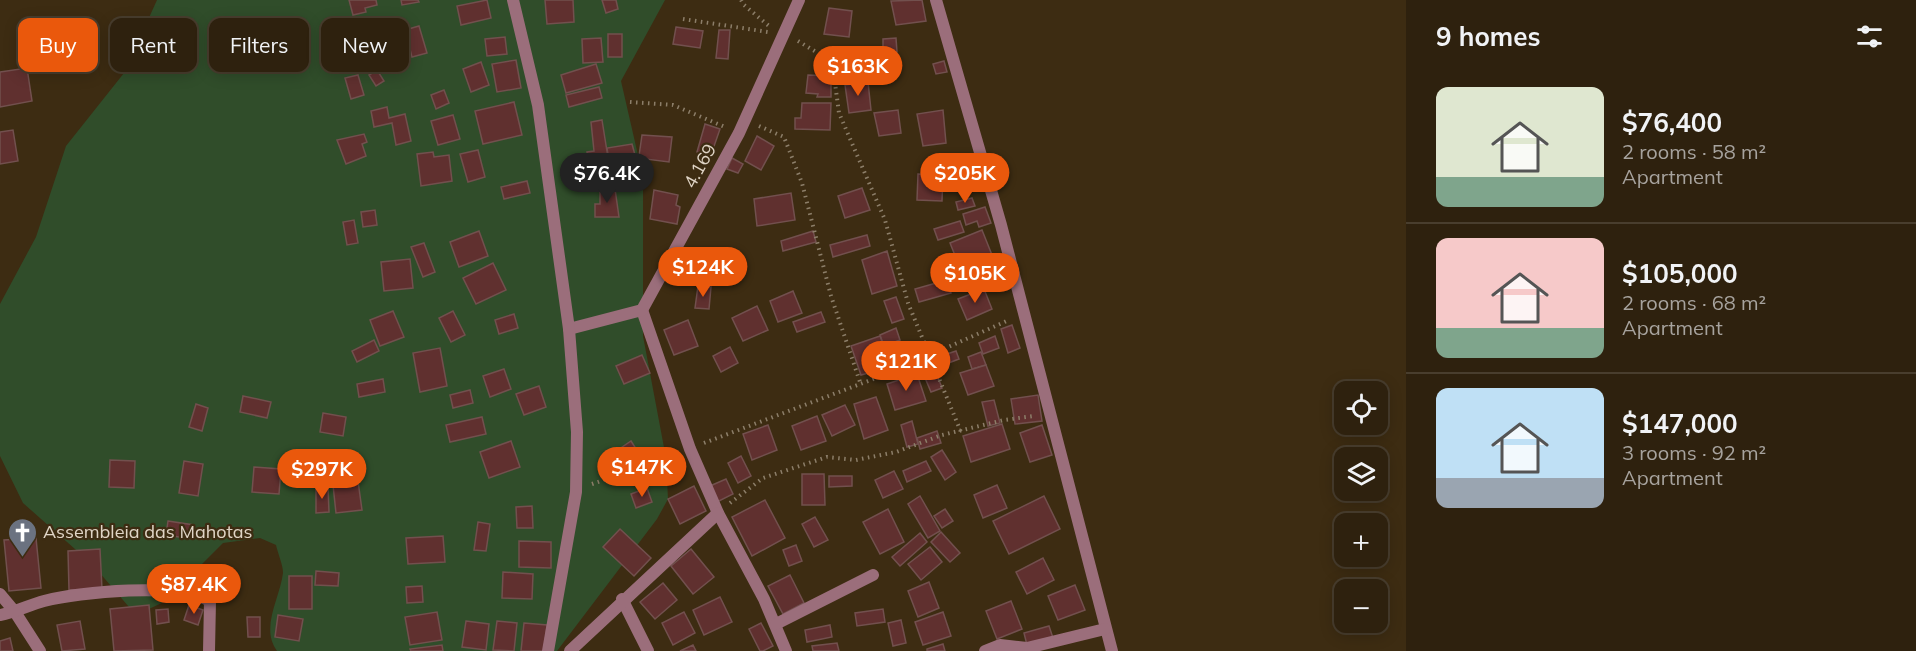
<!DOCTYPE html>
<meta charset="utf-8">
<style>
body{margin:0;font-family:Mulish,sans-serif;background:#362917;color:#f1f3f6;height:100vh;display:flex;flex-direction:column;font-size:22px;white-space:nowrap}
*{box-sizing:border-box;margin:0}
p{font-size:20px;color:#a7a39e}
.icon{flex:none;width:33px;height:33px;fill:none;stroke:currentColor;stroke-width:2;stroke-linecap:round;stroke-linejoin:round}
.map{position:relative;flex:1;overflow:hidden}
.sheet{display:flex;flex-direction:column;background:#2e210e;width:510px}
.sheet>*{flex:none}
.guide{position:absolute;left:18px;top:18px;width:570px;height:54px;display:flex;gap:12px}
.controls{position:absolute;left:1334px;top:381px;display:grid;gap:12px}
.controls a{display:grid;place-items:center;width:54px;height:54px;border-radius:12px;background:#2e210e;box-shadow:0 3px 15px #0003,0 0 0 2px #493e2e;font-size:30px}
.price{position:absolute;translate:-50% -51px;padding:0 14px;border-radius:21px;background:#ea580c;color:#fff;font-size:20px;line-height:39px;filter:drop-shadow(0 2px 3px #0008)}
.price::after{content:'';position:absolute;left:50%;top:36px;width:18px;height:14px;margin-left:-9px;background:inherit;clip-path:polygon(0 0,100% 0,50% 100%)}
.price.selected{background:#222;color:#fff}
ul{padding:0;list-style:none}
li{display:flex;align-items:center;gap:18px;height:150px;padding:0 30px}
li+li{border-top:2px solid #493e2e}
li span{display:grid;place-items:center;flex:none;width:168px;height:120px;border-radius:12px;color:#555}
li>.icon{margin-inline-start:auto}
span .icon{width:72px;height:72px;fill:#fffc;stroke-width:1}
li b{font-size:26px}
h2{display:flex;justify-content:space-between;align-items:center;height:72px;padding:0 30px;font-size:26px}
.pill{padding:0 21px;border-radius:12px;background:#2e210e;box-shadow:0 3px 15px #0003,0 0 0 2px #493e2e;font-size:21px;line-height:54px}
.pill.selected{background:#ea580c;color:#fff}
main{display:flex;flex:1;min-height:0}
.map>svg:first-child{display:block}
</style>
<main>
<div class="map">
<svg width="1406" height="651" viewBox="0 0 1406 651">
<rect width="100%" height="100%" fill="#3d2c12"/>
<path fill="#304d2a" d="M157,0H665L621,81L643,177V336L666,458L668,499L657,519L557,651H277C260,628 280,598 283,573C283,565 278,554 276,545L260,538L223,543L164,602L140,613L129,607L93,565L23,503L0,456V304L36,237L66,146L124,73Z"/>
<g fill="#60302f" stroke="#72504e" stroke-width="1.5">
<path d="M349,0H376L377,5L365,8L366,12L353,15Z"/>
<path d="M401,0H418L419,2L402,5Z"/>
<path d="M487,0L491,18L461,25L457,6Z"/>
<path d="M545,0H573L574,22L547,24Z"/>
<path d="M602,0H616L618,9L606,13Z"/>
<path d="M922,0L926,21L896,25L891,1Z"/>
<path d="M829,8L852,11L849,37L824,34Z"/>
<path d="M381,17L384,49L369,50L367,18Z"/>
<path d="M419,26L427,53L412,57L405,30Z"/>
<path d="M676,27L703,31L700,48L673,44Z"/>
<path d="M719,30H730L728,59L716,58Z"/>
<rect x="608" y="34" width="14" height="23"/>
<path d="M505,37L507,54L487,56L485,39Z"/>
<path d="M601,38L603,62L583,63L582,39Z"/>
<path d="M896,38L897,52L883,50V39Z"/>
<path d="M358,58L360,69L342,73L340,62Z"/>
<path d="M516,60L521,88L497,92L492,64Z"/>
<path d="M944,61L947,72L936,74L933,64Z"/>
<path d="M481,62L489,85L471,92L463,69Z"/>
<path d="M596,64L602,83L566,93L561,75Z"/>
<path d="M27,68L32,101L0,107V72Z"/>
<path d="M377,70L384,81L376,86L369,75Z"/>
<path d="M358,75L364,95L351,99L345,78Z"/>
<path d="M808,75L831,76V97H817L818,94L806,93Z"/>
<path d="M868,82L871,110L849,113L845,85Z"/>
<path d="M599,87L602,98L569,107L566,95Z"/>
<path d="M444,90L449,103L436,109L431,95Z"/>
<path d="M514,102L522,135L483,144L475,111Z"/>
<path d="M802,103H831L830,130L795,129V118H801Z"/>
<path d="M387,107L389,118L405,114L411,141L396,145L392,123L374,127L371,111Z"/>
<path d="M898,110L901,133L879,136L874,113Z"/>
<path d="M943,110L946,143L923,146L917,114Z"/>
<path d="M453,115L460,139L438,145L431,121Z"/>
<path d="M602,120L609,164L589,167L587,152L594,151L591,122Z"/>
<path d="M705,124L720,129L711,155L697,152Z"/>
<path d="M13,130L18,161L0,164V132Z"/>
<path d="M364,134L367,142L362,144L366,156L346,164L337,140Z"/>
<path d="M642,135L672,137L669,162L646,159L645,164L638,163Z"/>
<path d="M757,136L774,146L761,170L745,161Z"/>
<path d="M632,144L635,155L609,160L607,148Z"/>
<path d="M478,150L485,177L468,182L460,154Z"/>
<path d="M433,152L434,157L449,155L452,181L421,186L417,154Z"/>
<path d="M732,158L743,164L738,173L727,169Z"/>
<path d="M918,174L943,175L942,201L917,200Z"/>
<path d="M527,181L530,193L504,199L501,187Z"/>
<path d="M862,188L870,210L845,218L838,196Z"/>
<path d="M600,189H615L619,217H595V204H600Z"/>
<path d="M654,190L678,195L676,205L680,207L677,224L650,219Z"/>
<path d="M791,193L795,220L757,226L754,199Z"/>
<path d="M972,198L975,206L958,210L956,202Z"/>
<path d="M985,207L991,223L979,227L977,221L966,225L963,214Z"/>
<path d="M375,210L377,225L363,227L361,212Z"/>
<path d="M354,220L358,243L347,245L343,222Z"/>
<path d="M960,221L964,232L938,240L934,229Z"/>
<path d="M982,230L994,260L962,273L950,243Z"/>
<path d="M479,231L488,256L459,267L450,242Z"/>
<path d="M813,231L816,242L783,251L781,241Z"/>
<path d="M867,235L870,246L833,257L830,245Z"/>
<path d="M424,243L435,272L423,277L411,247Z"/>
<path d="M887,251L897,286L872,294L862,260Z"/>
<path d="M949,258L955,275L940,281L934,263Z"/>
<path d="M410,259L413,288L384,291L381,262Z"/>
<path d="M493,263L506,290L476,304L463,278Z"/>
<path d="M973,271L977,282L954,291L950,281Z"/>
<path d="M947,280L951,293L919,302L915,289Z"/>
<path d="M698,286L711,287L709,309L695,308Z"/>
<path d="M984,289L992,309L967,320L958,299Z"/>
<path d="M793,291L802,313L778,322L770,301Z"/>
<path d="M896,297L904,319L892,323L884,301Z"/>
<path d="M757,306L768,330L743,341L732,318Z"/>
<path d="M393,311L404,337L380,346L370,320Z"/>
<path d="M453,311L465,335L451,342L439,318Z"/>
<path d="M821,312L825,322L797,332L793,322Z"/>
<path d="M514,314L518,328L499,334L495,320Z"/>
<path d="M688,320L698,346L674,355L664,330Z"/>
<path d="M1012,325L1020,348L1008,353L1001,329Z"/>
<path d="M896,328L900,340L884,346L880,335Z"/>
<path d="M880,336L884,347L867,354L872,372L861,375L851,346Z"/>
<path d="M995,336L999,348L983,354L979,343Z"/>
<path d="M374,340L379,351L357,362L352,351Z"/>
<path d="M730,347L738,363L721,372L713,356Z"/>
<path d="M440,348L447,386L420,392L413,353Z"/>
<path d="M956,351L959,359L938,367L935,358Z"/>
<path d="M981,352L986,365L972,369L968,357Z"/>
<path d="M642,355L650,373L624,384L616,366Z"/>
<path d="M932,361L942,388L931,392L920,366Z"/>
<path d="M986,365L994,386L968,395L960,373Z"/>
<path d="M504,369L511,389L490,397L483,376Z"/>
<path d="M917,374L926,401L895,410L887,384Z"/>
<path d="M383,379L385,392L359,397L357,384Z"/>
<path d="M539,386L546,407L524,415L516,394Z"/>
<path d="M470,390L473,403L453,408L450,395Z"/>
<path d="M1038,395L1042,421L1015,424L1011,399Z"/>
<path d="M243,396L271,402L267,418L240,412Z"/>
<path d="M876,397L888,430L864,439L854,404Z"/>
<path d="M994,400L1000,423L988,426L982,402Z"/>
<path d="M196,404L208,408L202,431L189,427Z"/>
<path d="M845,405L855,425L832,436L822,415Z"/>
<path d="M323,413L346,417L343,436L320,432Z"/>
<path d="M817,416L826,441L801,450L792,426Z"/>
<path d="M482,417L486,434L450,442L446,425Z"/>
<path d="M912,421L918,444L907,447L901,425Z"/>
<path d="M1002,424L1010,449L971,462L963,436Z"/>
<path d="M768,425L777,450L752,460L743,434Z"/>
<path d="M1042,425L1052,455L1030,462L1020,433Z"/>
<path d="M937,431L941,443L920,449L917,438Z"/>
<path d="M511,441L520,467L489,478L480,452Z"/>
<path d="M631,441L640,455L624,466L615,452Z"/>
<path d="M942,450L956,472L945,480L931,457Z"/>
<path d="M741,456L751,476L738,483L728,463Z"/>
<path d="M110,460L135,461L134,488L109,487Z"/>
<path d="M184,461L203,464L198,496L179,493Z"/>
<path d="M926,461L931,471L907,482L903,471Z"/>
<path d="M254,467L281,469L279,494L252,492Z"/>
<path d="M894,471L903,489L883,498L875,480Z"/>
<path d="M802,474H824L825,505H802Z"/>
<path d="M829,476H852V486L829,487Z"/>
<path d="M726,479L733,494L717,502L710,486Z"/>
<path d="M358,481L362,510L336,513L333,485Z"/>
<path d="M997,485L1007,508L983,518L974,495Z"/>
<path d="M694,486L706,511L680,524L668,499Z"/>
<path d="M316,487H328L329,512L316,513Z"/>
<path d="M647,488L652,502L636,508L631,494Z"/>
<path d="M920,496L940,531L928,538L908,504Z"/>
<path d="M1044,496L1060,529L1009,554L993,521Z"/>
<path d="M765,500L785,538L752,556L732,517Z"/>
<path d="M532,506L533,528H517L516,507Z"/>
<path d="M888,509L904,542L880,554L863,522Z"/>
<path d="M945,509L953,521L942,528L934,516Z"/>
<path d="M815,517L828,540L814,547L802,524Z"/>
<path d="M168,521L194,525L192,539L166,535Z"/>
<path d="M478,522L490,524L486,551L474,550Z"/>
<path d="M620,529L651,558L634,576L603,547Z"/>
<path d="M941,532L960,553L950,562L931,542Z"/>
<path d="M920,533L927,542L900,566L892,557Z"/>
<path d="M443,536L445,562L408,564L406,538Z"/>
<path d="M36,538L41,588L9,591L4,540Z"/>
<path d="M519,541L551,542V568L519,567Z"/>
<path d="M796,545L802,561L789,566L783,550Z"/>
<path d="M930,547L942,562L921,580L908,564Z"/>
<path d="M100,549L102,589L69,590L68,551Z"/>
<path d="M691,549L714,577L693,594L671,566Z"/>
<path d="M1043,558L1054,580L1027,594L1016,572Z"/>
<path d="M316,571L339,573L338,586L315,585Z"/>
<path d="M155,572L174,577L170,591L151,586Z"/>
<path d="M503,572L533,574L532,599L502,598Z"/>
<path d="M232,574L235,593L221,594L219,576Z"/>
<path d="M790,575L804,603L783,614L768,586Z"/>
<rect x="289" y="576" width="23" height="33"/>
<path d="M929,582L939,608L918,617L908,591Z"/>
<path d="M663,583L677,600L655,619L640,602Z"/>
<path d="M1075,585L1085,610L1058,620L1048,596Z"/>
<path d="M422,586L423,602L407,603L406,587Z"/>
<path d="M720,597L732,622L704,635L693,610Z"/>
<path d="M1011,601L1022,629L997,639L986,611Z"/>
<path d="M149,605L153,650L114,651L110,609Z"/>
<path d="M189,605L203,610L198,625L184,620Z"/>
<path d="M168,609L169,622L157,624L156,610Z"/>
<path d="M883,609L885,622L857,626L855,613Z"/>
<path d="M437,612L442,640L410,645L405,617Z"/>
<path d="M684,612L695,633L673,645L662,623Z"/>
<path d="M943,612L951,636L923,645L915,622Z"/>
<path d="M278,615L303,619L299,641L275,637Z"/>
<path d="M247,617H260V637H248Z"/>
<path d="M901,620L906,643L893,646L888,623Z"/>
<path d="M80,621L85,649L62,651L57,625Z"/>
<path d="M466,621L489,624L486,650L462,647Z"/>
<path d="M497,621L517,623L514,651L493,650Z"/>
<path d="M524,623L547,625L544,651H521Z"/>
<path d="M761,623L773,646L763,651H760L749,629Z"/>
<path d="M830,625L832,637L807,642L805,630Z"/>
<path d="M1049,626L1053,638L1027,645L1024,633Z"/>
<path d="M10,638L13,651H0V641Z"/>
<path d="M837,643L839,651H813L812,646Z"/>
<path d="M943,644L945,651H927V649Z"/>
<path d="M442,645L443,651H411L410,649Z"/>
<path d="M693,645L696,651H680Z"/>
</g>
<g fill="none" stroke-linecap="round" stroke-linejoin="round">
<g stroke="#8c7e69" stroke-width="4" stroke-dasharray="1.5 4.5" stroke-linecap="butt">
<path d="M741,0L744,5L769,26"/>
<path d="M683,19L768,32"/>
<path d="M798,41L831,61L837,78L835,83L839,113L885,220L908,303L961,432"/>
<path d="M630,102L673,105L725,127"/>
<path d="M759,126L784,137L802,183L831,296L861,385"/>
<path d="M704,443L892,372L1009,320"/>
<path d="M592,484L675,455"/>
<path d="M730,503L763,478L827,457L856,460L896,452L942,435L1004,420L1034,416"/>
</g>
<g stroke="#9b6e7b" stroke-width="12">
<path d="M936,0L1001,225L1112,651"/>
<path d="M642,310L690,449L718,513L764,599L786,651"/>
<path d="M569,329L642,310L739,133L799,0"/>
<path d="M0,594L15,612L40,651"/>
<path d="M622,599L648,651"/>
<path d="M0,615C16,612 29,605 44,601C80,592 178,582 210,601L209,651"/>
<path d="M776,624L873,575"/>
<path d="M570,651L718,513"/>
<path d="M985,651L1000,645L1027,648L1105,629"/>
</g>
<path stroke="#9b6e7b" stroke-width="12" d="M513,0L538,105L569,329L577,432L576,492L548,651"/>
</g>
<defs>
<symbol id="church-pin" viewBox="-11 -11 22 30"><path d="M0 17L-7.5 6A9.5 9.5 0 1 1 7.5 6Z" fill="#6b7280" stroke="#3d2c12"/><path d="M-1.2-6h2.4v3.5h3.3v2.4h-3.3V6h-2.4V-.1h-3.3v-2.4h3.3Z" fill="#fff"/></symbol>
</defs>
<g fill-rule="evenodd">
<use href="#church-pin" x="6" y="516" width="33" height="45"/>
</g>
<g text-anchor="middle" stroke-width="4.5" stroke-linejoin="round" paint-order="stroke">
<g font-size="18" fill="#e0d5c6" stroke="#3d2c12">
<text transform="translate(700 166) rotate(-61)" y="6">4.169</text>
</g>
<g font-size="18" fill="#e0d5c6" stroke="#3d2c12" text-anchor="start">
<text x="43" y="538">Assembleia das Mahotas</text>
</g>
</g>
</svg>
<div class="controls">
<a><svg class="icon" aria-label="locate" viewBox="0 0 24 24"><circle cx="12" cy="12" r="6"/><path d="M12 2v4M12 18v4M2 12h4M18 12h4"/></svg></a>
<a><svg class="icon" aria-label="layers" viewBox="0 0 24 24"><path d="M12 4l9 5-9 5-9-5zM3 14l9 5 9-5"/></svg></a>
<a>+</a>
<a>−</a>
</div>
<b class="price" style="left:858px;top:97px">$163K</b>
<b class="price selected" style="left:607px;top:204px">$76.4K</b>
<b class="price" style="left:965px;top:204px">$205K</b>
<b class="price" style="left:703px;top:298px">$124K</b>
<b class="price" style="left:975px;top:304px">$105K</b>
<b class="price" style="left:906px;top:392px">$121K</b>
<b class="price" style="left:642px;top:498px">$147K</b>
<b class="price" style="left:322px;top:500px">$297K</b>
<b class="price" style="left:194px;top:615px">$87.4K</b>
<div class="guide">
<a class="pill selected">Buy</a>
<a class="pill">Rent</a>
<a class="pill">Filters</a>
<a class="pill">New</a>
</div>
</div>
<section class="sheet">
<h2>9 homes<svg class="icon" aria-label="filters" viewBox="0 0 24 24"><path d="M4 7h16M4 17h16"/><circle cx="9" cy="7" r="2"/><circle cx="15" cy="17" r="2"/></svg></h2>
<ul>
<li><span style="background:linear-gradient(#dfe7d0 75%,#7fa58c 0)"><svg class="icon" aria-label="home" viewBox="0 0 24 24"><path d="M3 11l9-7 9 7M6 9v11h12V9"/></svg></span><div><b>$76,400</b><p>2 rooms · 58 m²</p><p>Apartment</p></div></li>
<li><span style="background:linear-gradient(#f6c9c9 75%,#7fa58c 0)"><svg class="icon" aria-label="home" viewBox="0 0 24 24"><path d="M3 11l9-7 9 7M6 9v11h12V9"/></svg></span><div><b>$105,000</b><p>2 rooms · 68 m²</p><p>Apartment</p></div></li>
<li><span style="background:linear-gradient(#bfe0f5 75%,#9aa5b1 0)"><svg class="icon" aria-label="home" viewBox="0 0 24 24"><path d="M3 11l9-7 9 7M6 9v11h12V9"/></svg></span><div><b>$147,000</b><p>3 rooms · 92 m²</p><p>Apartment</p></div></li>
</ul>
</section>
</main>
